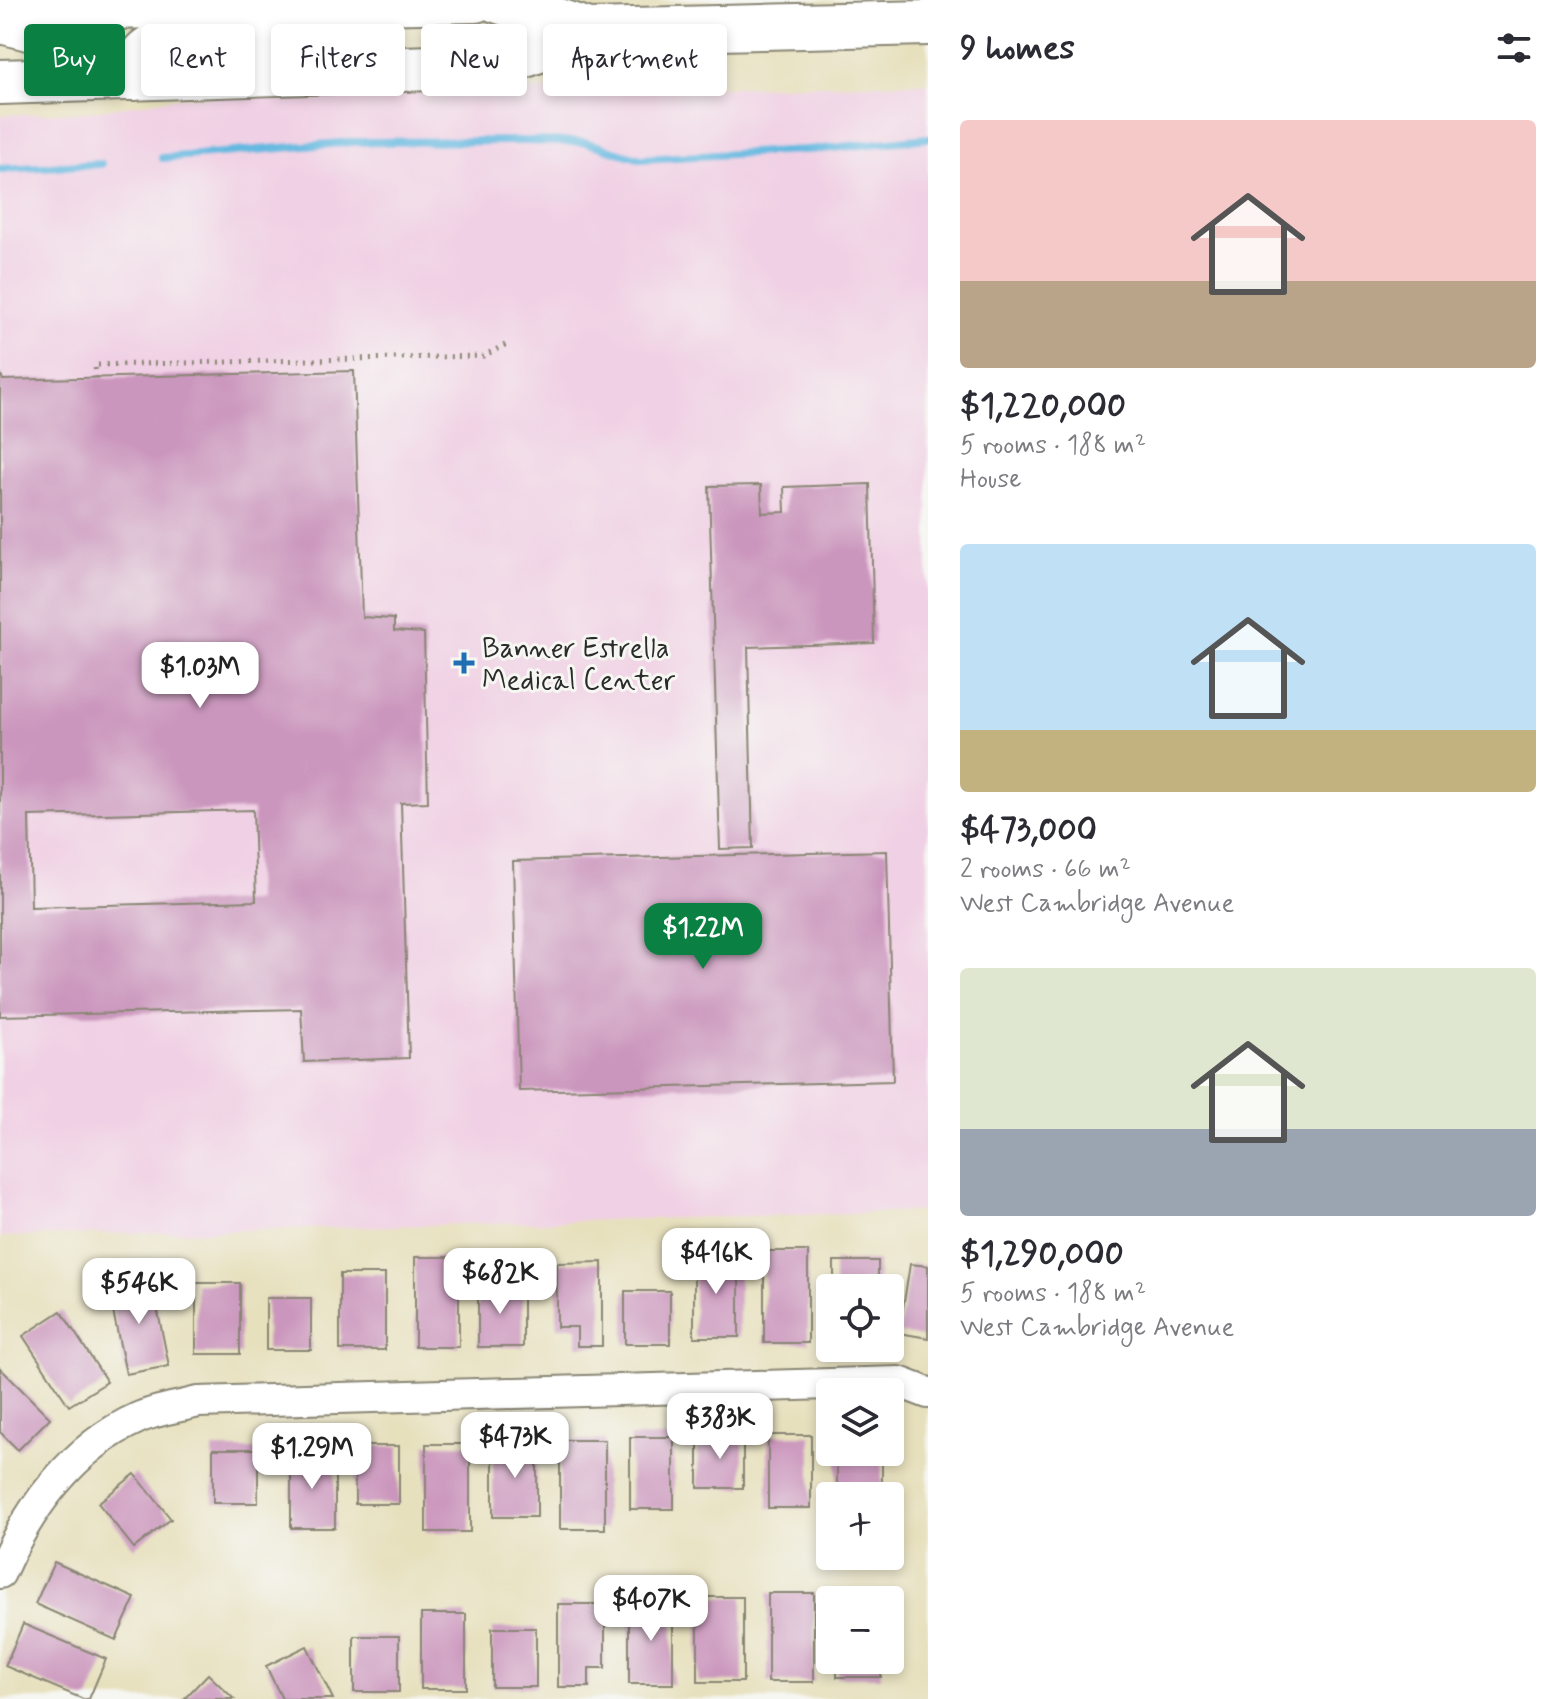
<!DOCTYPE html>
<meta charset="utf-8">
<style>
body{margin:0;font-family:Mynerve,sans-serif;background:#f7f7f7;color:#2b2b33;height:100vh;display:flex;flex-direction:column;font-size:30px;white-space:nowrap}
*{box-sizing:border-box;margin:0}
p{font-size:26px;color:#7c7c81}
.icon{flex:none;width:44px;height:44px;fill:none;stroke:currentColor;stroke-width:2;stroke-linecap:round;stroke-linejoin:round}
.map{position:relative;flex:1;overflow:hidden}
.side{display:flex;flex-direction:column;background:#fff;width:640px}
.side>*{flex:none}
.hud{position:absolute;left:24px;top:24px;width:760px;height:72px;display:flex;gap:16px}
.controls{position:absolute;left:816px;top:1274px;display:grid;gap:16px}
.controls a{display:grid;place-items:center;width:88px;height:88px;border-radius:8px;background:#fff;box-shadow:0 4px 12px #0003;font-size:40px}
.price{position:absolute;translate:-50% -68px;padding:0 18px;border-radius:16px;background:#fff;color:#222;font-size:26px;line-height:52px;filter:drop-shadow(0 2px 4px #0008)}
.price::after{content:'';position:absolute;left:50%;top:48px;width:24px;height:18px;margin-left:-12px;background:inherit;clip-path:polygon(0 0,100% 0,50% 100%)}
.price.active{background:#0b8043;color:#fff}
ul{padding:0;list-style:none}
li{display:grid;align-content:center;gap:16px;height:424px;padding:0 32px}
li span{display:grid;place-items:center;height:248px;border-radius:8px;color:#555}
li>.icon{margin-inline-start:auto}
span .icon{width:144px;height:144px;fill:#fffc;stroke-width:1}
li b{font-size:34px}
h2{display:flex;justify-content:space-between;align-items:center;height:96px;padding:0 32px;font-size:34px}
.pill{padding:0 28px;border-radius:8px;background:#fff;box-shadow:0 4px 12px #0003;font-size:28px;line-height:72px}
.pill.active{background:#0b8043;color:#fff}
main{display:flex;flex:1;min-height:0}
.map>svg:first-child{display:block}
</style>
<main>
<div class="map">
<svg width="928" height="1699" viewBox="0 0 928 1699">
<rect width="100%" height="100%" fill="#f6f6f2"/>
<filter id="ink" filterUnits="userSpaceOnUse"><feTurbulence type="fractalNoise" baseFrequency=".0125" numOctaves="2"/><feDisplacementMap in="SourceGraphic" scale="16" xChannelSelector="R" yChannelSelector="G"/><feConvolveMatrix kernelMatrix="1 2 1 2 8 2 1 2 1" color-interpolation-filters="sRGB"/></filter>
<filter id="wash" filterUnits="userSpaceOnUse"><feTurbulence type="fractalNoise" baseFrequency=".006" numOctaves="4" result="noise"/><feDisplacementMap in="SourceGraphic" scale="32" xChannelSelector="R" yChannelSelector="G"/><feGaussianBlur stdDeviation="1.8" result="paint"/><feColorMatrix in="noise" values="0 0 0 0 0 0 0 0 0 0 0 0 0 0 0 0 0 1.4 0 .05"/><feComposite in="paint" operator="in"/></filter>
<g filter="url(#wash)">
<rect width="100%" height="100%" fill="#e7e0bd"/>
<path fill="#f0d0e4" d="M928,83V1211L0,1237V115L87,112L184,97Z"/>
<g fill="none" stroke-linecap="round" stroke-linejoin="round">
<g stroke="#64b8e0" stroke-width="8">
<path d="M162,158L353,142L521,141L585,142L641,159L822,149L928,138"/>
<path d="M0,169L101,164"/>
</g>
</g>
<g id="blocks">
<g fill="#cb96bd" fill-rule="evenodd">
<path d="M354,371L362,617L394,619V631L424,633L428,802L401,803L409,1058L304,1062L301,1009L0,1016V372L3,380ZM253,810L256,901L31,907L29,816Z"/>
<path d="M870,484L874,643L748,647L753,848L720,849L709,486L761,485L762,513L785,512L784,487Z"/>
<path d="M887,851L893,1081L519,1091L513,861Z"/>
<rect x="764" y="1251" width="44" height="92"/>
<rect x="694" y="1254" width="45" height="83"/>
<rect x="415" y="1257" width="44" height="90"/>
<rect x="834" y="1261" width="44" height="27"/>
<path d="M602,1262V1346H577V1327H557V1263Z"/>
<path d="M910,1264L928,1266V1338L899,1333Z"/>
<rect x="340" y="1274" width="45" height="76"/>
<path d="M151,1278L169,1366L126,1374L108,1287Z"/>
<rect x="196" y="1283" width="44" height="71"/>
<rect x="478" y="1286" width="45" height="61"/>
<rect x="625" y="1291" width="45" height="53"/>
<rect x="266" y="1298" width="45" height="52"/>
<path d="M61,1311L107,1382L69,1406L23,1336Z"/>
<path d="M0,1368L50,1418L18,1450L0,1432Z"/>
<rect x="698" y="1434" width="45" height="54"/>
<rect x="768" y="1435" width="43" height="73"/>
<rect x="630" y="1437" width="44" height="72"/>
<rect x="560" y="1440" width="45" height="89"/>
<rect x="426" y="1444" width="44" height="88"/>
<rect x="493" y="1444" width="44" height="73"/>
<rect x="355" y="1446" width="44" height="58"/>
<path d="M291,1447H313V1464H335V1528H291Z"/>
<rect x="213" y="1449" width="45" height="54"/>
<rect x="837" y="1452" width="45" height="44"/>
<path d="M135,1474L171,1519L134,1548L98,1503Z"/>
<path d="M54,1562L135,1598L116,1640L35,1604Z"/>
<rect x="768" y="1593" width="46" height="89"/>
<rect x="837" y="1596" width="44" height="4"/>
<rect x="698" y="1597" width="45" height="85"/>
<rect x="629" y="1602" width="44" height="82"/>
<path d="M558,1604H605V1668H589V1687H558Z"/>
<rect x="421" y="1614" width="45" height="75"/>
<path d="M23,1624L106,1659L89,1699H83L5,1666Z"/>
<rect x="492" y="1628" width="44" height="59"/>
<rect x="354" y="1636" width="45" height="56"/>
<path d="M307,1646L333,1699H282L266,1666Z"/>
<rect x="837" y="1660" width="44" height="17"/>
<path d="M208,1674L234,1699H184Z"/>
</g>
</g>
</g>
<g filter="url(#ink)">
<use href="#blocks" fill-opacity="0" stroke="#898674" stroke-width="2"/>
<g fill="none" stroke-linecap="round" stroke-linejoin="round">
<defs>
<path id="minor" d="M0,1573C28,1509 73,1447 138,1418C156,1410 179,1407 198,1402L899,1382L928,1393"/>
<g id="secondary">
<path d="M496,0L589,31"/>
<path d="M0,9L475,0"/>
<path d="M5,22C55,34 92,46 133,78"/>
<path d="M133,78C136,68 138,58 146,51C166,33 218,36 244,34C262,32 281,28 299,22"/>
<path d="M0,82L496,66L589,31L928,23"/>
</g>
</defs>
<use href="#minor" stroke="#898674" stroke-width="34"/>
<use href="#secondary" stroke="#898674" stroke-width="48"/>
<path stroke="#898674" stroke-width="5" stroke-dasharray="2 6" stroke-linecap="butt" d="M96,378L95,365L483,356L507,344"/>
<use href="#minor" stroke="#fff" stroke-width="30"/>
<use href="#secondary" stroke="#fff" stroke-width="44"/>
</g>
</g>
<path fill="#1f6fb2" stroke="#f6f6f2" stroke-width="3" d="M460 651h8v8h8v8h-8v8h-8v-8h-8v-8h8z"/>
<g text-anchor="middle" stroke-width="6" stroke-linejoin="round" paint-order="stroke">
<g font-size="28" fill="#2b2b2b" stroke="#f6f6f2" text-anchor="start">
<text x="482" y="657">Banner Estrella<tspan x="482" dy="32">Medical Center</tspan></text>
</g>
</g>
</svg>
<div class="controls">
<a><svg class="icon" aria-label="locate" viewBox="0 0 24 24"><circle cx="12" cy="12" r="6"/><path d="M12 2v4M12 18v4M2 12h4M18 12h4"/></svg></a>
<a><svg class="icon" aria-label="layers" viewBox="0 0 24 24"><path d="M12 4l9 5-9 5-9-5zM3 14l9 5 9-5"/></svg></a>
<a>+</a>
<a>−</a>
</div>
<b class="price" style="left:200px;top:710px">$1.03M</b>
<b class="price active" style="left:703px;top:971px">$1.22M</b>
<b class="price" style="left:716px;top:1296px">$416K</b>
<b class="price" style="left:500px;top:1316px">$682K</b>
<b class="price" style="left:139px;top:1326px">$546K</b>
<b class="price" style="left:720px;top:1461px">$383K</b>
<b class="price" style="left:515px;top:1480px">$473K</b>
<b class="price" style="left:312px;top:1491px">$1.29M</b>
<b class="price" style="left:651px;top:1643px">$407K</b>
<div class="hud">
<a class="pill active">Buy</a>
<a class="pill">Rent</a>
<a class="pill">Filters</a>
<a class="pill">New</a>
<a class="pill">Apartment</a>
</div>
</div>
<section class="side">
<h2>9 homes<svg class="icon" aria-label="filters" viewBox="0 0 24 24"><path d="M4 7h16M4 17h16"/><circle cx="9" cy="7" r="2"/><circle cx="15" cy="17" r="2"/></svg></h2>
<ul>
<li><span style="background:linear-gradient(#f6c9c9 65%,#b9a48a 0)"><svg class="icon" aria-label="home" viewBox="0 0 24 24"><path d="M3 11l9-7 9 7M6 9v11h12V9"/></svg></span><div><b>$1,220,000</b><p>5 rooms · 188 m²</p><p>House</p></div></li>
<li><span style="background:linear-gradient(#bfe0f5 75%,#c2b280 0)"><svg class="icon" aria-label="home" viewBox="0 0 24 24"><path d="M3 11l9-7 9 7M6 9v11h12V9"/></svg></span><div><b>$473,000</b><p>2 rooms · 66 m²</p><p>West Cambridge Avenue</p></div></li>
<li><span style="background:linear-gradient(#dfe7d0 65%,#9aa5b1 0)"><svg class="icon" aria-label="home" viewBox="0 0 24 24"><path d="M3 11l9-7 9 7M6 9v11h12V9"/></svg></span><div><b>$1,290,000</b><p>5 rooms · 188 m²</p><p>West Cambridge Avenue</p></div></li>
</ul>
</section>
</main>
